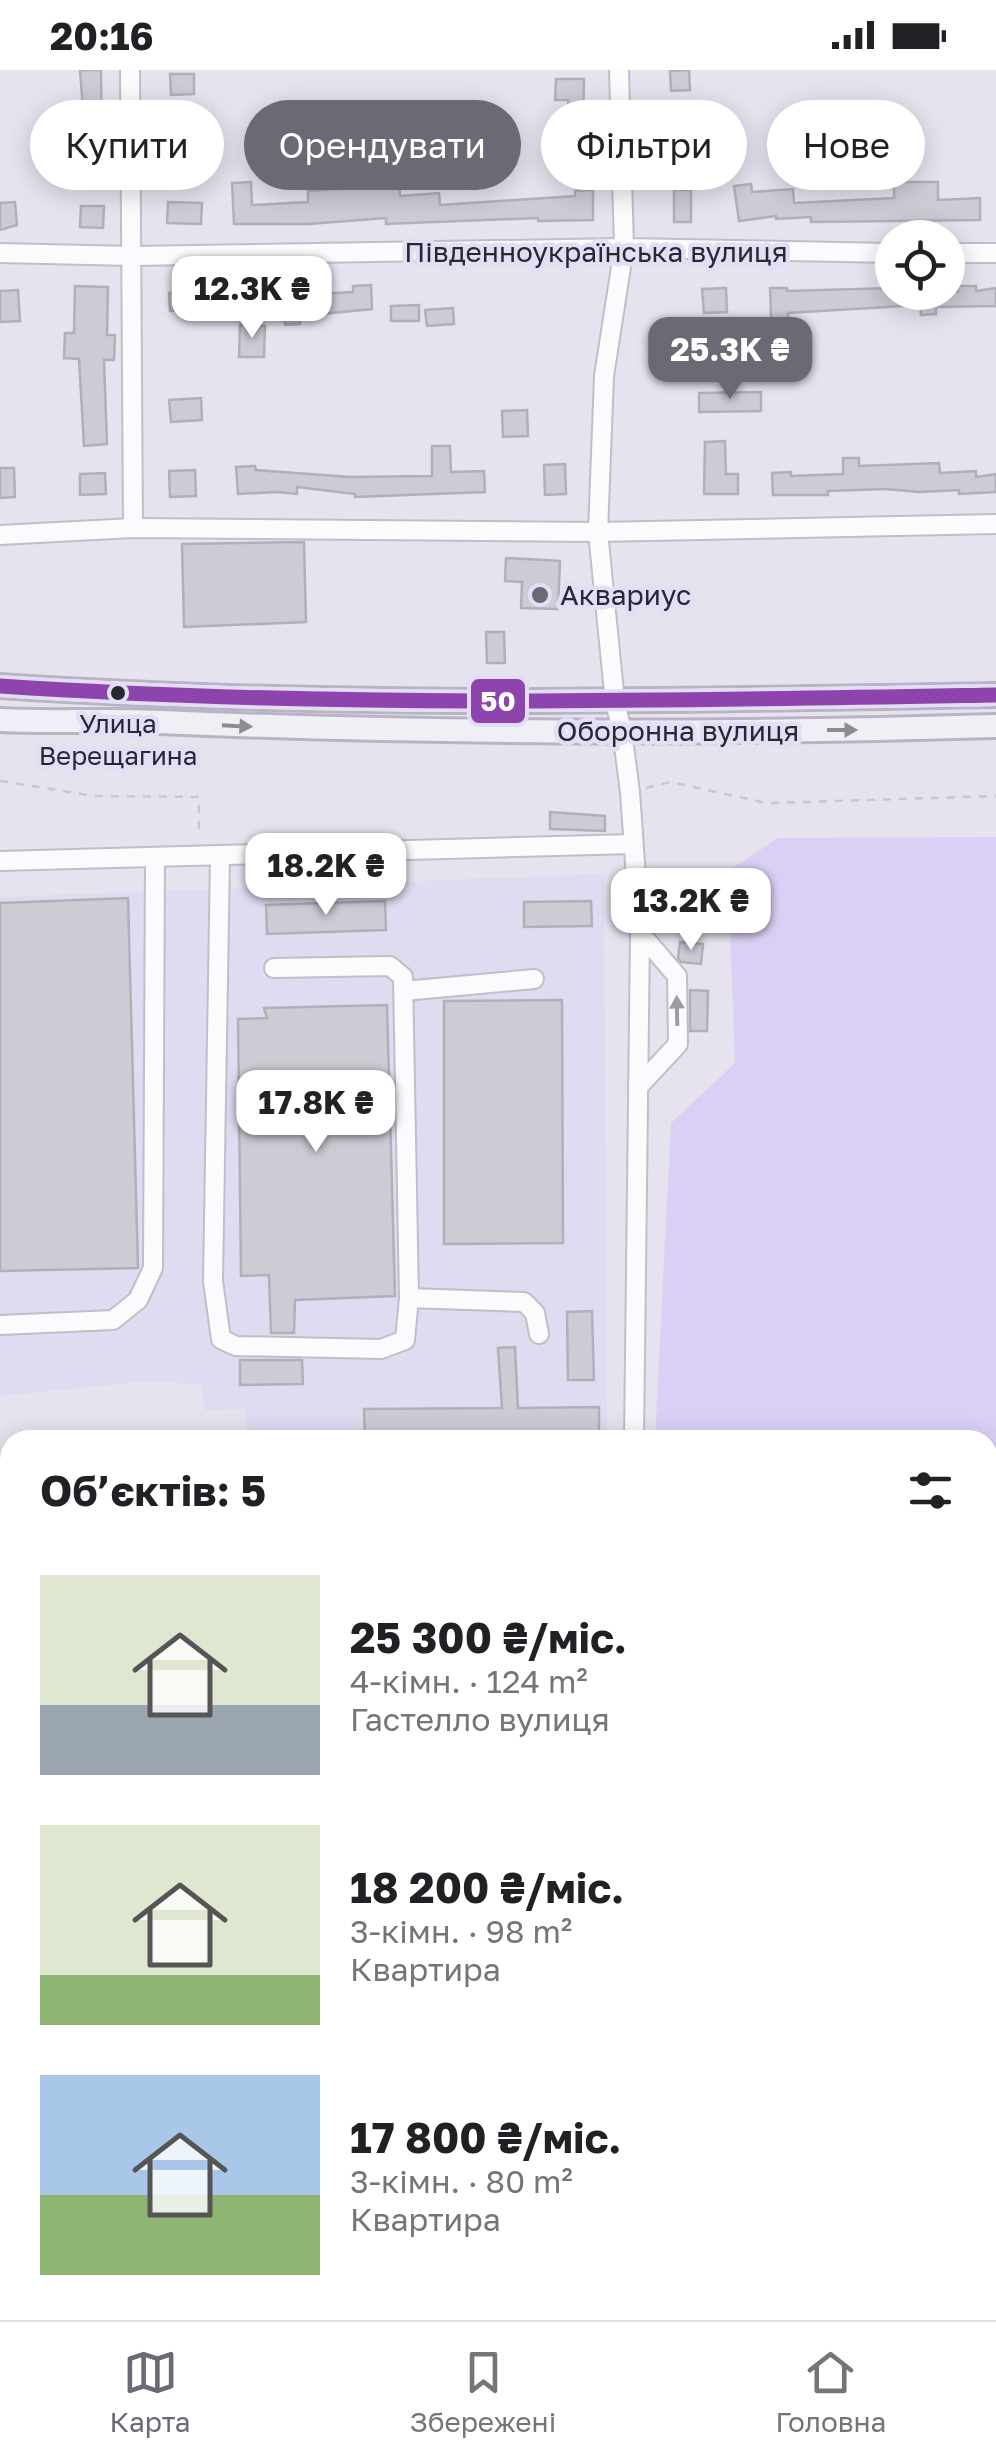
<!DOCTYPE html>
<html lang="uk">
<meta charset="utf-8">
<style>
body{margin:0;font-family:"Golos Text",sans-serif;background:#f6f6f6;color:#202124;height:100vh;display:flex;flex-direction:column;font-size:38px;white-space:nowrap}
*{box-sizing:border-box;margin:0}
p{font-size:32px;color:#757577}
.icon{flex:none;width:55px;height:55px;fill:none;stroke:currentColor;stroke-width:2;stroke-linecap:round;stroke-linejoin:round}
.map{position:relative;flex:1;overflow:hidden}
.sheet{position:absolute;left:0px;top:1360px;width:998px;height:890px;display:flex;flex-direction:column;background:#fff;border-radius:30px 30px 0 0;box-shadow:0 5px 25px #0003}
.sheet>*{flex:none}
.banner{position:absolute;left:30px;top:30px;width:938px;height:90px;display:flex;gap:20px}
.fabs{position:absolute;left:875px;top:150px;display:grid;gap:20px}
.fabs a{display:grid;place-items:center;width:90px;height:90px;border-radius:50%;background:#fff;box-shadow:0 5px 25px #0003;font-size:50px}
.price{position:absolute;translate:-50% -85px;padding:0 22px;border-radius:20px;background:#fff;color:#222;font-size:32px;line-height:65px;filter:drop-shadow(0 2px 5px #0008)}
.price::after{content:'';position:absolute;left:50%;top:60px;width:30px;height:22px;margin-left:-15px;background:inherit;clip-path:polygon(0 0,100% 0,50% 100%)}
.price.selected{background:#6b6973;color:#fff}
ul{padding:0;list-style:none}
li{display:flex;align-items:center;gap:30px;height:250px;padding:0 40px}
li span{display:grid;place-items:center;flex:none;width:280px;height:200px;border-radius:0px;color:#555}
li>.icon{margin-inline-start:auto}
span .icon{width:120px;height:120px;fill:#fffc;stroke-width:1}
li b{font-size:42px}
h2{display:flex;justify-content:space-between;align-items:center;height:120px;padding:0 40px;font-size:42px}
.tag{padding:0 35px;border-radius:45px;background:#fff;box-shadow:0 5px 25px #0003;font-size:35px;line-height:90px}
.tag.selected{background:#6b6973;color:#fff}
.status{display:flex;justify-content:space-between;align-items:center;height:70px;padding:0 50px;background:#fff;direction:ltr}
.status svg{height:28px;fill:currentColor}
.tab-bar{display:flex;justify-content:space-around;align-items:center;height:140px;border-top:2px solid #e0e0e0;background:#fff;font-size:28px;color:#757577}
.tab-bar a{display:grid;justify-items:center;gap:5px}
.tab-bar .selected{color:#6b6973}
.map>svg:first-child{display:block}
</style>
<div class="status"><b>20:16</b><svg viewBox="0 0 49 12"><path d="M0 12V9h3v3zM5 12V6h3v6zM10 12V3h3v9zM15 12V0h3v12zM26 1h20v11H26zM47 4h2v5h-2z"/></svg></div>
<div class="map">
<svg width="996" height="2250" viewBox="0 0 996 2250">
<rect width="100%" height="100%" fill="#e6e3ef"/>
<g fill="#e0dbf1">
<path d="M604,804L607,1370H247L245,1339L204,1340L202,1315L151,1311L0,1326V827Z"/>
<path d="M0,1912L10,1913V2240H433L431,2250H0Z"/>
</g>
<path fill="#dad0f5" d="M996,767V2250H493L496,2240H988V1370H655L671,1053L735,993L728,801L778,768Z"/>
<g fill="#cdcbd4" stroke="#b2afb9" stroke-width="2.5">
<path d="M80,0H101L102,101H83V80H86Z"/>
<path d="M689,0L690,20L671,21L670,1Z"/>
<path d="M170,4H194V24L171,25Z"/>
<path d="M556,9H584L583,54L588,53V74L570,75L568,30H555Z"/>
<path d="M185,56L187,75L168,78L165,58Z"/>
<path d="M399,109L400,126L439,123L440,135L575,126V121L593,120V150L538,151V148L386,154V148L309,154H234L232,113L251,112L252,135L308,132V121L385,116L384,110Z"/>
<path d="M894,112H938V130L980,128V150L811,152V147L776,149V146L739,151L734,116L751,114L752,122L793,119L794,133L894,128Z"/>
<rect x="674" y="120" width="17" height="32"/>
<path d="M15,132L17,155L0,160V133Z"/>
<path d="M168,132L202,133L201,154L167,153Z"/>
<path d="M81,136H104L103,158L80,157Z"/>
<path d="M371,215L372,239L300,246V254L285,255L283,221H299V225L353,222V216Z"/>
<path d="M75,216L108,217L107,265H115L114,290H104L107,374L84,376L79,289L64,288L65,263H74Z"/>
<path d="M958,216H976V221L996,218V236L936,237V244L921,245L920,235L788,243L789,273L772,274L770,218H787V221L892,218V222H958Z"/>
<path d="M726,218L727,242L704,243L702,219Z"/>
<path d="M18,220L20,251L0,252V221Z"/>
<path d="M191,222L192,239L170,241L169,223Z"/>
<path d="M419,235V251H391V236Z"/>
<path d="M453,238L454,254L427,256L425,240Z"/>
<path d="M240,255L265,256L264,287H239Z"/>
<path d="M702,271L734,272V291L702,290Z"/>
<path d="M761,322V341L699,342V323Z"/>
<path d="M201,328L202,350L171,352L169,330Z"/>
<path d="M527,340L528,366L503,367L502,341Z"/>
<path d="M725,371L726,404H738V424H704L705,372Z"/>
<path d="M432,376H450L451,402L484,401L485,422L355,427V424L297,417V424L276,422L238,424L236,397L255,396L256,400L350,407L432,406Z"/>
<path d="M843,388H859V396L939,393L940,403L976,401V407L996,404V422L959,424V420L920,422L885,419L828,421V425H773L772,403L791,402V406L843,404Z"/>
<path d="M565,394L566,424L545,425L544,395Z"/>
<path d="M0,398H14L15,427L0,428Z"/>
<path d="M195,400L196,426L170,427L169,401Z"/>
<path d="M105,403L106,424L80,425V404Z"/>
<path d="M304,472L306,552L184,557L182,474Z"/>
<path d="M506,488L560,491L558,539L521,538L522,512L505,511Z"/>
<path d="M486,562H504L505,593H487Z"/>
<path d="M550,742L605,746V761L550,759Z"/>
<path d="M128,828L138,1198L0,1201V833Z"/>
<path d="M385,831L386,860L267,864L266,835Z"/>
<path d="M591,831L592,856L524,857V832Z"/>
<path d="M680,872L703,874L701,894L681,892L678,888Z"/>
<path d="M690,920L708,921L707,961H690Z"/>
<path d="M562,930L563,1173L444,1174V931Z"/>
<path d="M387,935L395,1226L295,1230L294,1263H271L269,1205L241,1206L238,949L267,948L264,938Z"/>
<path d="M592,1241L594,1310H568L567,1242Z"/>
<path d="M515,1277L518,1338L599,1337V1370H365L364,1339L502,1338L498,1278Z"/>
<path d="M240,1290H302L303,1314L240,1315Z"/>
</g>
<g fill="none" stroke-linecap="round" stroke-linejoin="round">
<defs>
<g id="minor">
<path d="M130,0L133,458"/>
<path d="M619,0L624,178L604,306L598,462L615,632L622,661L630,722L640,863L634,1370"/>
<path d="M0,183L132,186L624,178L892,183"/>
<path d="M948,183H996"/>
<path d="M0,465L133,458L598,462L996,454"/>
<path d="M220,787L213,1211L221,1269L236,1276L381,1279L405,1270L409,1228L403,907L390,896L274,898"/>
<path d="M0,791L633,774"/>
<path d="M404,921L534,909"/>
<path d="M638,1017L678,974L677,906L640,863"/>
<path d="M409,1228L524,1232L535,1243L539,1264"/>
<path d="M0,1255L113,1250L138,1230L153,1198L155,788"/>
<path d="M0,1881L10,1884"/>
<path d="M470,2250L473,2240"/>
</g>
<g id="major">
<path d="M0,616C331,638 664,631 996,625"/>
<path d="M0,650C53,653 106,649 160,652C438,664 717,664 996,656"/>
</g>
</defs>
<use href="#minor" stroke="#c0bec8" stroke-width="22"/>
<use href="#major" stroke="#b8b4c4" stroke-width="28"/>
<g stroke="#c8c7cb" stroke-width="2.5" stroke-dasharray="8 8" stroke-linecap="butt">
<path d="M0,711L94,726L199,727V766"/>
<path d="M646,718L670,712L767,733L996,726"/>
</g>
<use href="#minor" stroke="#fbfbfd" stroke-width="18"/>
<use href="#major" stroke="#f1eff6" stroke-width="22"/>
<defs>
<path id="bus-1" d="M0,616C331,638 664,631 996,625"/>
</defs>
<use href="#bus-1" stroke="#e3ddf5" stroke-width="22"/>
<use href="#bus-1" stroke="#8e44ad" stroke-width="15"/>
</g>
<defs><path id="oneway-solid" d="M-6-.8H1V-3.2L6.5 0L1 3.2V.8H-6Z" transform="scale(2.5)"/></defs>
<g fill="#8d8b93">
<use href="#oneway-solid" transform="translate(237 656) rotate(3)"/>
<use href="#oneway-solid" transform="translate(842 660)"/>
</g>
<use fill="#9c9ca1" href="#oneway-solid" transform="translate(677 941) rotate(-91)"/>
<circle fill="#6b6973" stroke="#e3ddf5" stroke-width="4" cx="540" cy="525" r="10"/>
<circle fill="#292730" stroke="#e3ddf5" stroke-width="4" cx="118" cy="623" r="9"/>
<g text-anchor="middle" stroke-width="9" stroke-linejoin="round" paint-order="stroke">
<g font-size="26" fill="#292730" stroke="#e3ddf5">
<text x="118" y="663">Улица<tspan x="118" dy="32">Верещагина</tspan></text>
</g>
<g font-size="28" fill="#292730" stroke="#e3ddf5">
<text x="596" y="192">Південноукраїнська вулиця</text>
<text x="678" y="671">Оборонна вулиця</text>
</g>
<g font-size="28" fill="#292730" stroke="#e3ddf5" text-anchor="start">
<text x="560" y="535">Аквариус</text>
</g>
</g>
<rect stroke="#e3ddf5" stroke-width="4" x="469" y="607" width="58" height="48" rx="10" fill="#8e44ad"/>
<g font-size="28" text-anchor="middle" font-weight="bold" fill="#fff">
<text x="498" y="641">50</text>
</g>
</svg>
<div class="fabs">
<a><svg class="icon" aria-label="locate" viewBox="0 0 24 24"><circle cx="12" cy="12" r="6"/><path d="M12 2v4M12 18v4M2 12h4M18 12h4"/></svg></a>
</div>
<b class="price" style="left:252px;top:271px">12.3K ₴</b>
<b class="price selected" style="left:730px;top:332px">25.3K ₴</b>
<b class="price" style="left:326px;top:848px">18.2K ₴</b>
<b class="price" style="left:691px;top:883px">13.2K ₴</b>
<b class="price" style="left:316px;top:1085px">17.8K ₴</b>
<div class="banner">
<a class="tag">Купити</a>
<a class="tag selected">Орендувати</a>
<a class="tag">Фільтри</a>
<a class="tag">Нове</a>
</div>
<section class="sheet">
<h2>Об’єктів: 5<svg class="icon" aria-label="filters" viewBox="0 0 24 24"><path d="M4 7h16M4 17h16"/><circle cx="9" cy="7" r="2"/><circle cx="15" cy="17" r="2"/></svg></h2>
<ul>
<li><span style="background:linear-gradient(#dfe7d0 65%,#9aa5b1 0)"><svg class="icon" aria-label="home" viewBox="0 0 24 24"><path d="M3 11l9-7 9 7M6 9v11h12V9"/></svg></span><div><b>25 300 ₴/міс.</b><p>4-кімн. · 124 m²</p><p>Гастелло вулиця</p></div></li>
<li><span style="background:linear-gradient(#dfe7d0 75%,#8fb573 0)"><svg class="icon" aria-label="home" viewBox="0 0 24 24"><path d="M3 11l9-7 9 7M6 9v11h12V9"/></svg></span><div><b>18 200 ₴/міс.</b><p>3-кімн. · 98 m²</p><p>Квартира</p></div></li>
<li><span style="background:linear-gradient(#a9c7e8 60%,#8fb573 0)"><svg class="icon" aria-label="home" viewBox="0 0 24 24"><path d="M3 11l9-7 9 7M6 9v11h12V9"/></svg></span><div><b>17 800 ₴/міс.</b><p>3-кімн. · 80 m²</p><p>Квартира</p></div></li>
</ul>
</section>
</div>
<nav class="tab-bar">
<a class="selected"><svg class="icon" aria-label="map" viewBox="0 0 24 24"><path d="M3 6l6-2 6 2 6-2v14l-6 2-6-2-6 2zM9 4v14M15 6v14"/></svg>Карта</a>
<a><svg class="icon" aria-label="saved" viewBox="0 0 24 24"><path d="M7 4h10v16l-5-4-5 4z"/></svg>Збережені</a>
<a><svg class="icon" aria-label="home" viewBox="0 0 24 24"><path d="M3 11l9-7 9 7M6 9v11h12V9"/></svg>Головна</a>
</nav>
